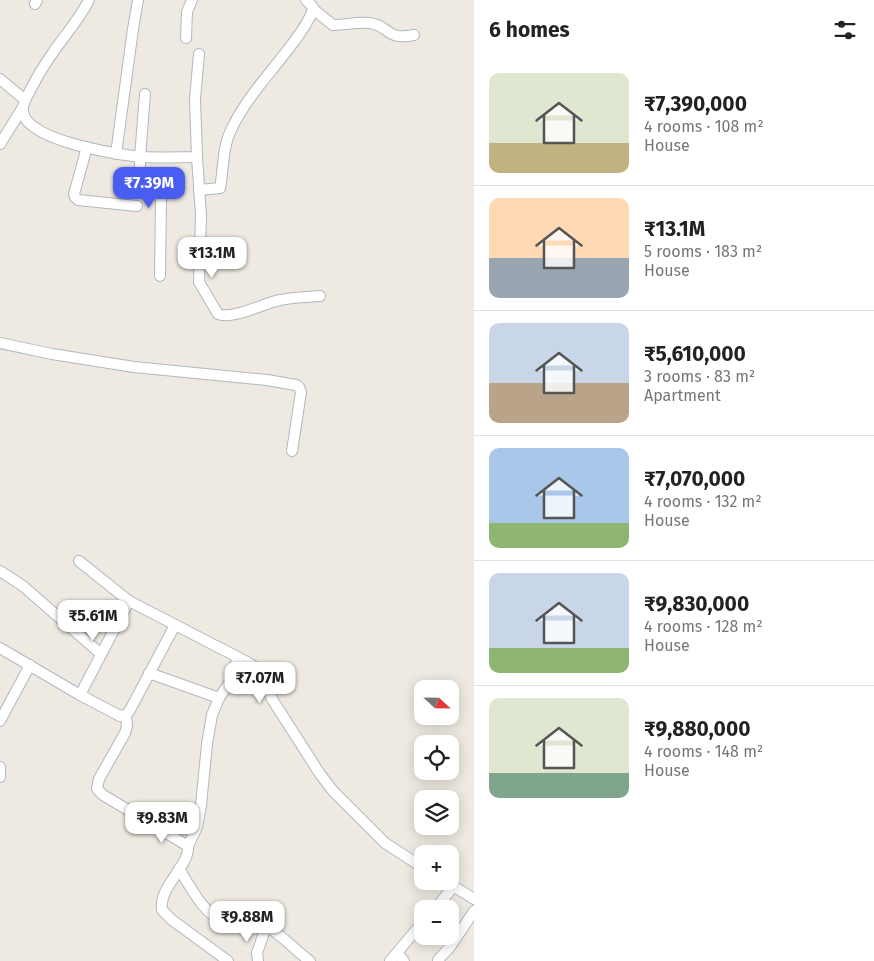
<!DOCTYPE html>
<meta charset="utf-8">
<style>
body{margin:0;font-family:"Fira Sans",sans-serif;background:#f6f6f6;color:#222;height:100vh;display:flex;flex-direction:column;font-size:19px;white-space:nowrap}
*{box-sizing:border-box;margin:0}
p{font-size:16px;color:#767676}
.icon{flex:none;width:28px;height:28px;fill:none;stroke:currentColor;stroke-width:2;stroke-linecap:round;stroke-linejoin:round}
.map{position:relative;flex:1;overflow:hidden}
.drawer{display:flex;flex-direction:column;background:#fff;width:400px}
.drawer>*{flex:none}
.needle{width:32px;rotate:112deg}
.fabs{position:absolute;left:414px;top:680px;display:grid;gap:10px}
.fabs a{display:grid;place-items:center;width:45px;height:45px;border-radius:10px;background:#fff;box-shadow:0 2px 12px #0003;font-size:25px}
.price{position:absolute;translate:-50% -42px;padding:0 11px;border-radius:10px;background:#fff;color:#222;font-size:16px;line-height:32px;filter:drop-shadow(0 1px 2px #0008)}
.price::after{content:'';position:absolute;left:50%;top:30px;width:15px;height:11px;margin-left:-8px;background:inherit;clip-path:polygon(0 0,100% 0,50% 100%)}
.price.active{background:#4a5df2;color:#fff}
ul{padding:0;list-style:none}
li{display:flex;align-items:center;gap:15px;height:125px;padding:0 15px}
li+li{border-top:1px solid #e0e0e0}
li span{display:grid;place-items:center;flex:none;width:140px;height:100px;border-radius:10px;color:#555}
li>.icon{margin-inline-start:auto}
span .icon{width:60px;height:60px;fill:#fffc;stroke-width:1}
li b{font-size:21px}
h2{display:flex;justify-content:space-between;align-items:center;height:60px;padding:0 15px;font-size:21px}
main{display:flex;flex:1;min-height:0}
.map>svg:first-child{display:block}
</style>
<main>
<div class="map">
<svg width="474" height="961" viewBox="0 0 474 961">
<rect width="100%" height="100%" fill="#eeeae1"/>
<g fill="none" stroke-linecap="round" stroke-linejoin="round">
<defs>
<g id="street">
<path d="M89,0C79,20 64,36 52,54C45,64 38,75 32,87C29,93 24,100 23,107C17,140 120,155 143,157C161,158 179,157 197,157L195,99L199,54"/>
<path d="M35,4L37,0"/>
<path d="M313,9L333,25C345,25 357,22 369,23C390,25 385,41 414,35"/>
<path d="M186,38L187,12L192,0"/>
<path d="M0,79L25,100"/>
<path d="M145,94L140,157V188L143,193L157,194L161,198L160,276"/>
<path d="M0,144L23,107"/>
<path d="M87,147L74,194L75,197L78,200L137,206"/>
<path d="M116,154L133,29L138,0"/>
<path d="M197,157L201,215L199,282L218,314C232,320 265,303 280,300C293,297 307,297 320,296"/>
<path d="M199,190L220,188C224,167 222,147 232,128C239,113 249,99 259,86C271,70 312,24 313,7L306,0"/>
<path d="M0,343L52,354L134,367L267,380L296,385L299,387L301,392L292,451"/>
<path d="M79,561L129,601L249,663L261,672L272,699L320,774L333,791L385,843L422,867"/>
<path d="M0,571L23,586L101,654"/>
<path d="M0,648L80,695L120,716L126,715L130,710L175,625"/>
<path d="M149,673L219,698"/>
<path d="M80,695L129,601"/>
<path d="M126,715L127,726L125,733L99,779L97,789L103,795L188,846C190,866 158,887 162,910L172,920L228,961"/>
<path d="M0,721L30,665"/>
<path d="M0,767V777"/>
<path d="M188,846L197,827L201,805L207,744L212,715L219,698L232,679L237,659"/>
<path d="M179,869C189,884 204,915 221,919C236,922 250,919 264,925C282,934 294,950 310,961"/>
<path d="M445,881L474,899"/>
<path d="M435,909L453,887"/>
<path d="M397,953L404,961"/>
<path d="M438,960L450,947L474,911"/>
<path d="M258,961L257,953L266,927"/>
<path d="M390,961L422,923"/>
</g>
</defs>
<use href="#street" stroke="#b4b6c0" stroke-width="12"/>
<use href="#street" stroke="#fff" stroke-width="10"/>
</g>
</svg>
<div class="fabs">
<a><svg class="needle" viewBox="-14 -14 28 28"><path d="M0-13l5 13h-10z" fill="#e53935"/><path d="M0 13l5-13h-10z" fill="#767676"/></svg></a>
<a><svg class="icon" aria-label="locate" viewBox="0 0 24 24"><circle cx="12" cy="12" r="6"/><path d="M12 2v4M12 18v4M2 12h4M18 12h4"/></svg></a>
<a><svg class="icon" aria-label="layers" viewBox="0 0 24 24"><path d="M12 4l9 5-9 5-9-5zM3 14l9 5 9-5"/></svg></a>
<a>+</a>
<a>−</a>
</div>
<b class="price active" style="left:149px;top:209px">₹7.39M</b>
<b class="price" style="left:212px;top:279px">₹13.1M</b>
<b class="price" style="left:93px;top:642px">₹5.61M</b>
<b class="price" style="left:260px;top:704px">₹7.07M</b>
<b class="price" style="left:162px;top:844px">₹9.83M</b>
<b class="price" style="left:247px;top:943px">₹9.88M</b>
</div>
<section class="drawer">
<h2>6 homes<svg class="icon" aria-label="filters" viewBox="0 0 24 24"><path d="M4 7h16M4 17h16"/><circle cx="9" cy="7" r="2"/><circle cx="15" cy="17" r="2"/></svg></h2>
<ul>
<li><span style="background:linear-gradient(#dfe7d0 70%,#c2b280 0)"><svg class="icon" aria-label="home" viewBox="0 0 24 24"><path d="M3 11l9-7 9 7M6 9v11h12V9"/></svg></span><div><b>₹7,390,000</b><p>4 rooms · 108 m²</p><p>House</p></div></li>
<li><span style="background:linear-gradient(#ffd9b3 60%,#9aa5b1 0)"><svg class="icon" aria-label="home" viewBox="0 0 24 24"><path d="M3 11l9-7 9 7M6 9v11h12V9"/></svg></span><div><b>₹13.1M</b><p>5 rooms · 183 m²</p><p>House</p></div></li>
<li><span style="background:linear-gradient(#c9d6e8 60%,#b9a48a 0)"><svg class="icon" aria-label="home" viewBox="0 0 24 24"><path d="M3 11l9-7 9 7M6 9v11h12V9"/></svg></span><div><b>₹5,610,000</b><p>3 rooms · 83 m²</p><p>Apartment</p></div></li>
<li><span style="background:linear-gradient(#a9c7e8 75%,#8fb573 0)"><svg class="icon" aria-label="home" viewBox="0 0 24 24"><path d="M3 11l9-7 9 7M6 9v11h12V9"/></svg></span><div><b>₹7,070,000</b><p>4 rooms · 132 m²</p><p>House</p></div></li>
<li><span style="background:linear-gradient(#c9d6e8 75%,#8fb573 0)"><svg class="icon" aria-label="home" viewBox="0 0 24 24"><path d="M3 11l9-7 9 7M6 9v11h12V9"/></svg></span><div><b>₹9,830,000</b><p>4 rooms · 128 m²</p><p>House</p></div></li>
<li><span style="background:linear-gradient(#dfe7d0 75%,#7fa58c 0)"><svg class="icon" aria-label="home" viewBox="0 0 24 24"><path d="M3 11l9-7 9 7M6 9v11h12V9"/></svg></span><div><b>₹9,880,000</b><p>4 rooms · 148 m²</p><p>House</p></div></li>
</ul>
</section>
</main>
